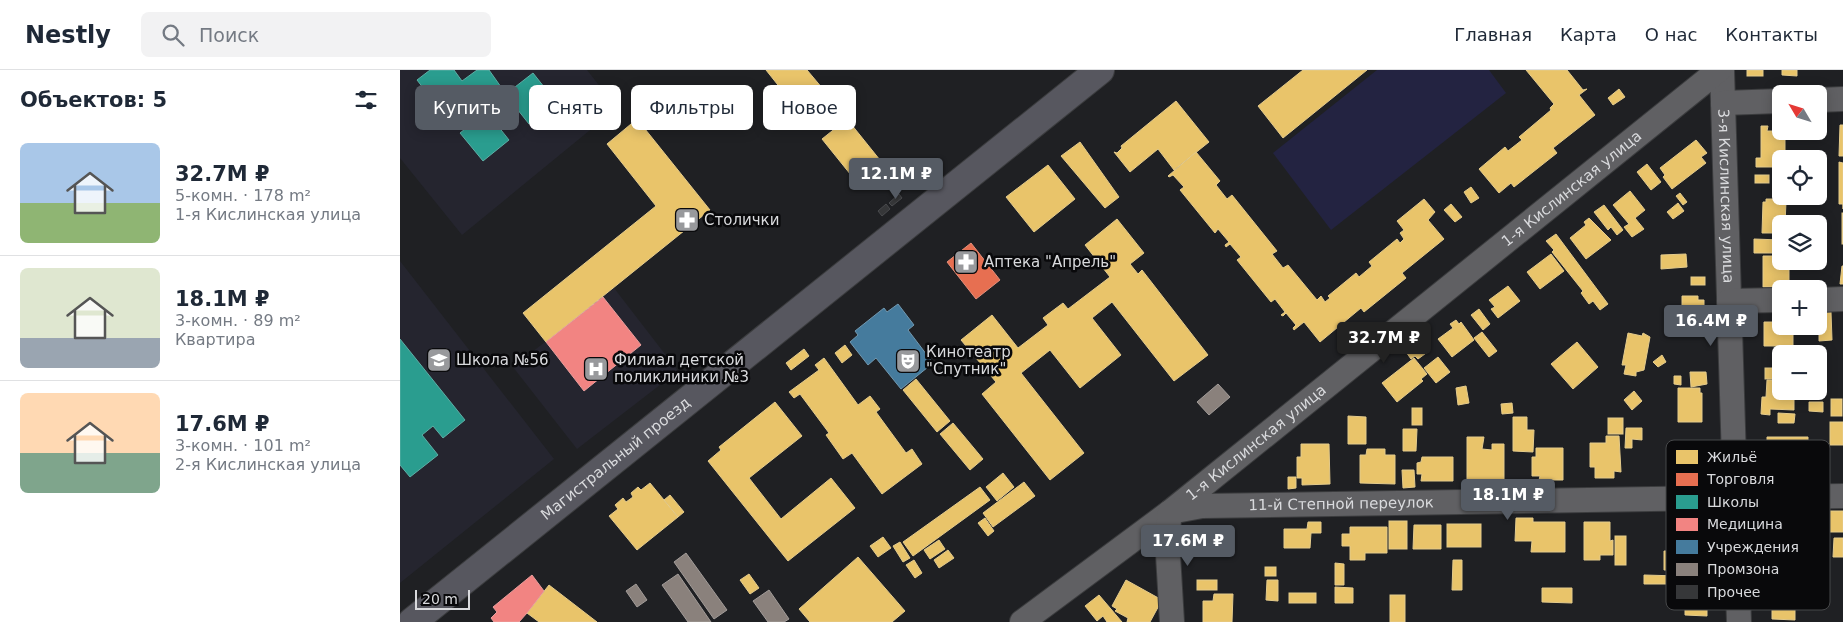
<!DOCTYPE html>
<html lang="ru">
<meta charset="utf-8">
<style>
body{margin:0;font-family:"DejaVu Sans",sans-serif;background:#f2f2f3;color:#1f2937;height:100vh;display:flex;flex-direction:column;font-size:19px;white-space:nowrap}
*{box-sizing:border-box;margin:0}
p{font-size:16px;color:#747a83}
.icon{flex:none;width:28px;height:28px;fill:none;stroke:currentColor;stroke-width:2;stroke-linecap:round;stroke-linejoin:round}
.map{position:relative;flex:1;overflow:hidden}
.drawer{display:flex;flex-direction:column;background:#fff;width:400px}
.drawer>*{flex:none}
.guide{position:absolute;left:15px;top:15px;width:475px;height:45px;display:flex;gap:10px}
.needle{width:32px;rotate:308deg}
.fabs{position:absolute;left:1372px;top:15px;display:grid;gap:10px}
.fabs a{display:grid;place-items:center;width:55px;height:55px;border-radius:8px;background:#fff;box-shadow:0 2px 12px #0003;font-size:25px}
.scale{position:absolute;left:15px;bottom:12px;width:55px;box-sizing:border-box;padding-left:5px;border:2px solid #d9dadd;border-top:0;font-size:14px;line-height:18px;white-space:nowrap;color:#d9dadd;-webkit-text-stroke:4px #09090b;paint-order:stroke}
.price{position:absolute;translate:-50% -42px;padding:0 11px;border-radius:5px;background:#555b64;color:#fff;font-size:16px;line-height:32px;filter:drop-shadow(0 1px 2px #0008)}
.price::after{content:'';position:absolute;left:50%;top:30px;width:15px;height:11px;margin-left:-8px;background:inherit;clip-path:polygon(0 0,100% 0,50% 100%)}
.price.selected{background:#222;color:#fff}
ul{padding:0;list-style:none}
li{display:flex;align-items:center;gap:15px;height:125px;padding:0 20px}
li+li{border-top:1px solid #e0e1e3}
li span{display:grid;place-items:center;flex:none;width:140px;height:100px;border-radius:8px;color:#555}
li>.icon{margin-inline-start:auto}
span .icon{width:60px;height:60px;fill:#fffc;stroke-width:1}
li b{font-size:21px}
h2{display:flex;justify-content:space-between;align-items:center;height:60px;padding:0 20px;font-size:21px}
.pill{padding:0 18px;border-radius:8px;background:#fff;box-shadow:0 2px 12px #0003;font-size:18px;line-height:45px}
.pill.selected{background:#555b64;color:#fff}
header{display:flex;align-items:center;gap:30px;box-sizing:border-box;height:70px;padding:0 25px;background:#fff;border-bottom:1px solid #e0e1e3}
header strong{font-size:24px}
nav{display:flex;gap:28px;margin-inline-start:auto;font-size:18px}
.search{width:350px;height:45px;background:#f2f2f3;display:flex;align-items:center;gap:12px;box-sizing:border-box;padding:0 18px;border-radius:8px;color:#747a83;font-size:19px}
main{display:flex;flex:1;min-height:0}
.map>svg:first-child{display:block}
</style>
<header>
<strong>Nestly</strong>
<div class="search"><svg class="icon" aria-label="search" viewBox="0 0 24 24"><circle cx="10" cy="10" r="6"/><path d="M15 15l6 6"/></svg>Поиск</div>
<nav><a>Главная</a><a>Карта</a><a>О нас</a><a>Контакты</a></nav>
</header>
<main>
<section class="drawer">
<h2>Объектов: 5<svg class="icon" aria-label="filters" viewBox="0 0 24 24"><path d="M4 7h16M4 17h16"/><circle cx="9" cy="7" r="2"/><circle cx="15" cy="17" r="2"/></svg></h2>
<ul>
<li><span style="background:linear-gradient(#a9c7e8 60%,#8fb573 0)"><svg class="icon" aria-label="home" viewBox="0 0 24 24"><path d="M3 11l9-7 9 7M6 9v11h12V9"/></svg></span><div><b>32.7M ₽</b><p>5-комн. · 178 m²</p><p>1-я Кислинская улица</p></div></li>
<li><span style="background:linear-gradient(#dfe7d0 70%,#9aa5b1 0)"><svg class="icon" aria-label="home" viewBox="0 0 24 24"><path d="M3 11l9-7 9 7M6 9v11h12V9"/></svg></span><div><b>18.1M ₽</b><p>3-комн. · 89 m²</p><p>Квартира</p></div></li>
<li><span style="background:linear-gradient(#ffd9b3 60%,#7fa58c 0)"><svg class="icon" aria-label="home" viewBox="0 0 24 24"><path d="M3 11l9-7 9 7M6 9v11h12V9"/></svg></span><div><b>17.6M ₽</b><p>3-комн. · 101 m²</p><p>2-я Кислинская улица</p></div></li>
</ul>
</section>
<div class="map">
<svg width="1443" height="552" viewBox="0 0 1443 552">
<rect width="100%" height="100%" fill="#1f2023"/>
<g fill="#25252f">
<path d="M0,0H187L217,38L62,165L0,88Z"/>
<path d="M0,191L154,389L0,513Z"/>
<path d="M214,218L278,301L177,379L113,297Z"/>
</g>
<path fill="#232341" d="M977,0H1089L1106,23L931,160L873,83Z"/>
<g fill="#e9c46a" stroke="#e4cb8c">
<path d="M366,0H407L423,19L397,39Z"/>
<path d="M903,0H967L883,68L858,36Z"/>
<path d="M1126,0H1167L1183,20L1187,19L1179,25L1195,45L1153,78L1157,83L1114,117L1111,113L1099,123L1079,99L1105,77L1108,81L1122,70L1119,67L1151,40L1150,38L1154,34Z"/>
<rect x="1347" y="0" width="16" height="6"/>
<path d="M1382,0H1397V6L1382,5Z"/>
<path d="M1219,19L1225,27L1213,35L1208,28Z"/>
<path d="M776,31L809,72L774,100L758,79L730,102L714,82L717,83L722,78L721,76Z"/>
<path d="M237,49L310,140L146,272L123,243L256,136L207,74Z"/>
<path d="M447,49L484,95L459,115L422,69Z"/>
<path d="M1440,55H1443V86H1439Z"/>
<path d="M1361,56H1368L1367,61H1378V56H1381V61H1385V89H1381L1379,97H1356V88H1361Z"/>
<path d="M1296,70L1307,83L1301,87L1306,93L1272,119L1263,107L1265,105L1260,98Z"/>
<path d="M680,72L719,127L705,138L661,86Z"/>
<path d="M796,82L820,111L816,115L827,129L832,125L877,181L872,184L883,198L888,195L917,230L921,226L925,232L930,228L928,226L956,203L959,207L972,196L969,192L997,169L1000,173L1004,169L1000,163L1004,160L997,151L1024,129L1035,142L1028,150L1044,169L1002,203L1006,208L964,242L961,238L920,272L904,252L894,260L893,258L896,255L886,243L883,246L881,245L885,242L875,229L871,232L837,190L841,187L830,174L826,177L825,175L829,172L818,159L815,163L780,120L784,117L773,105L769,107L768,106Z"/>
<path d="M1439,92L1443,93V139V134H1439Z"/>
<path d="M1247,94L1261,112L1251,120L1237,102Z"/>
<path d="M648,95L675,129L634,162L606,127Z"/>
<rect x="1355" y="105" width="14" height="8"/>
<rect x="1377" y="114" width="4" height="7"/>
<path d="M1071,117L1079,128L1071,133L1064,122Z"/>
<path d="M1230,121L1245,140L1235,148L1244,159L1232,167L1224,157L1229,154L1213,135Z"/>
<path d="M1280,123L1287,132L1283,135L1276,126Z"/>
<path d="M1366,129H1380V132H1386L1385,154H1381V163H1362L1363,132H1366Z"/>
<path d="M1278,133L1284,141L1273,149L1267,142Z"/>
<path d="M1051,134L1062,147L1055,152L1044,140Z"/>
<path d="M1204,135L1223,160L1217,165L1211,157L1208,160L1194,142Z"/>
<rect x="1442" y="143" width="1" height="31"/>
<path d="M1189,148L1211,170L1186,189L1170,168L1186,155L1184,152Z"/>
<path d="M717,149L744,183L730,194L738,204L742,200L808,285L774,311L712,232L692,248L721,285L680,318L650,280L621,303L684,383L650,410L582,324L596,312L561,270L592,245L618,278L648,255L643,248L663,233L668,239L710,207L685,175Z"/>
<path d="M1156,164L1208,234L1200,240L1193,231L1189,234L1181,223L1183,221L1152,182L1154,180L1146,171Z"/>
<path d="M1354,169L1381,170V183H1354Z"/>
<path d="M1151,184L1164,201L1140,219L1127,202Z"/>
<path d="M1286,184L1287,197L1261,199V185Z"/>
<path d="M1363,186H1381V191H1389V217H1363Z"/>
<path d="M1442,196H1443V214H1440Z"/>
<rect x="1291" y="207" width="14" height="8"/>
<path d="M1108,216L1120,231L1098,248L1091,239L1095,237L1089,230Z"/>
<path d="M1282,226H1298V230H1304V260H1282Z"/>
<path d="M1079,239L1090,254L1083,260L1071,245Z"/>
<path d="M1431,242L1432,270L1419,271V243Z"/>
<path d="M1056,250L1059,254L1061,252L1074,270L1052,287L1038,269L1053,258L1050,254Z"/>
<path d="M1364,252H1381V256H1393V276H1364Z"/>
<path d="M1082,262L1097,281L1089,287L1074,268Z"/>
<path d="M1228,263L1242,266L1243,263L1250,267L1244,300L1236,302V306L1224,304L1226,295H1222Z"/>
<path d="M1021,271L1029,281L1018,289L1015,286L1011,289L1006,282Z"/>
<path d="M1177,272L1198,297L1173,319L1151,294Z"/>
<path d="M445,275L452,285L442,293L435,283Z"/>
<path d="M404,279L409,286L391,300L386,293Z"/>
<path d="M1262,285L1266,292L1258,297L1253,292Z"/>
<path d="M1038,287L1050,302L1036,313L1024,298Z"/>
<path d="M424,288L458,335L470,326L480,339L476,342L506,383L512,379L522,394L482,424L452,383L443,389L426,365L429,363L400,324L394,328L389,322L419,300L415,295Z"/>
<path d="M1014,288L1027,304L1021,309L1023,311L997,332L982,313Z"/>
<rect x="1365" y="298" width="16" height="11"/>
<path d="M1290,302H1306L1307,314L1291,317Z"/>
<path d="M1274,306H1281V315L1274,314Z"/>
<path d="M516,309L550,351L537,362L503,320Z"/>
<path d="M1367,310H1381V321H1394V340L1370,339V345L1361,344L1362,327H1366Z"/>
<path d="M1066,316L1069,333L1058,335L1056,318Z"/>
<path d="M1278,318H1300V323H1302V352H1278Z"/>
<path d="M1234,321L1242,331L1232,340L1224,330Z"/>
<rect x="1431" y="329" width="11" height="17"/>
<path d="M375,332L402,366L349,408L381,449L431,408L455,438L388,491L308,391L321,380L319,377Z"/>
<path d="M1409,332H1423V342L1409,341Z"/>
<path d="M1112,333L1113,343L1102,344L1101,334Z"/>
<rect x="1012" y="338" width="10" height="17"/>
<path d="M1378,343L1395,344L1394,353H1378Z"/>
<path d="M948,346L966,347V374H948Z"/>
<path d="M1113,347H1127V360H1134L1133,382L1113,381Z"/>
<rect x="1208" y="348" width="15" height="16"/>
<rect x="1430" y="352" width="13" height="23"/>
<path d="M553,353L583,389L570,400L540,364Z"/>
<path d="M1226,358H1242V370L1232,369V378H1225Z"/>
<path d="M1003,359H1017L1016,381H1003Z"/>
<path d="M1206,366H1219L1221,402L1214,401V408H1195V397H1190V373H1206Z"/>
<path d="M1067,367H1084L1082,379L1092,380V374H1104V410H1067Z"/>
<path d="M1367,367H1408V388H1394V405L1367,404Z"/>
<path d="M901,374H929L930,414L902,415V408H897V387H901Z"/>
<path d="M1136,378H1163V410H1139L1140,406H1132V387H1136Z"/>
<path d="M967,379H985V385H995V414L960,413V385H966Z"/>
<path d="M1022,387H1053V411H1021L1022,404H1017V393L1021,392Z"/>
<path d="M1002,400H1014L1015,417L1003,418Z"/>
<path d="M603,403L614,417L597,431L586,417Z"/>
<path d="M888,407H896V418L888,419Z"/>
<path d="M624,412L635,426L593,457L583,443Z"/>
<path d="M250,413L278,447L237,480L209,446L218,439L215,435L223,428L226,432L233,427L231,423L238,417L241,420Z"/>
<path d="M580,417L590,430L513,486L503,472Z"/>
<path d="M270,425L284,442L278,447L264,430Z"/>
<rect x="1429" y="441" width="14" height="21"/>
<path d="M585,448L594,461L588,466L578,453Z"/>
<path d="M1116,448H1133V452H1165V482H1131L1132,471H1115Z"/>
<rect x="989" y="451" width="18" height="28"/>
<path d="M908,452H921V463H911L910,478H884V459H907Z"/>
<path d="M1184,452H1210V471L1213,470V485H1200V490H1184Z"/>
<rect x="1047" y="454" width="34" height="23"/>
<path d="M1014,455H1041V479H1013Z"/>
<path d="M950,457H987V483H965V490H950V476H942V464H950Z"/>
<path d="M798,460H823L822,485H798Z"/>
<rect x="1215" y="466" width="11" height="29"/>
<path d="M483,467L491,478L478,487L470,476Z"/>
<path d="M1434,468H1443V487H1433Z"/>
<path d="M539,470L545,479L530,489L524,480Z"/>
<path d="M500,472L510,488L503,492L493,476Z"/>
<path d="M548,480L554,488L539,498L534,490Z"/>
<path d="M1264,481H1276V489H1285V500H1264Z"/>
<path d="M458,487L505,541L492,552H410L399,539Z"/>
<path d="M514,490L522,503L515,508L506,495Z"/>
<path d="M1053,490H1062V520H1052Z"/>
<path d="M935,493L944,494V515H935Z"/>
<rect x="865" y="497" width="11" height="9"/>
<path d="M349,504L359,518L350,524L340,510Z"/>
<path d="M1244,505L1279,506V514H1244Z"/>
<path d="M726,510L762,530L750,552H727L728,548L715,541L717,539L712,536Z"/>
<rect x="797" y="510" width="20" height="10"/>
<path d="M867,510H878V531L866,530Z"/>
<path d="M1285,513H1299V526H1307V546L1285,545Z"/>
<path d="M149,515L197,552H139L127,543Z"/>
<path d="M1378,516H1395V550L1372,549V524H1378Z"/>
<path d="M935,517L953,518V533H935Z"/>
<path d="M1142,518H1172V533L1142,532Z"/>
<rect x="889" y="523" width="27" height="10"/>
<path d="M814,524H833L832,552H803V531H813Z"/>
<path d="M699,525L722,552H707L703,546L697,551L685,536Z"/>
<rect x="990" y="525" width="15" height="27"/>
</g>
<path fill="#e76f51" stroke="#e38f7b" d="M571,173L600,210L576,229L547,192Z"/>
<g fill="#2a9d8f" stroke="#5eafa6">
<path d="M30,0H54L62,11L77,0H89L106,24L133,3L156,32L129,54L110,30L90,46L109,70L83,91L60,63L85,43L64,16L38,37L17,10Z"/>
<path d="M0,269L65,350L43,368L33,356L22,365L38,385L10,407L0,395Z"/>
</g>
<g fill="#f28482" stroke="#ea9e9d">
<path d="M203,227L241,275L184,321L146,272Z"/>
<path d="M132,505L144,521L127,543L119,552H94L91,548L97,542L93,537Z"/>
</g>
<path fill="#457b9d" stroke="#7198b0" d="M498,234L514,255L508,260L533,293L501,319L476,288L468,295L450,272L458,265L455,261L484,238L487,242Z"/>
<g fill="#8a817c" stroke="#a29c99">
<path d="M818,314L830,327L809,345L797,332Z"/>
<path d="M286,483L327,540L314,549L274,492Z"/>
<path d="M278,504L311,552H288L262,515Z"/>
<path d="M236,514L247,530L237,537L226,521Z"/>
<path d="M369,520L389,549L384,552H368L353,531Z"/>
</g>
<g fill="#363739" stroke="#494a4d">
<path d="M499,124L502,128L492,136L489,133Z"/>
<path d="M486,134L490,139L482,146L478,141Z"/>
</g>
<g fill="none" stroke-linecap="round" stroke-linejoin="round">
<defs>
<g id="minor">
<path id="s1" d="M1322,0L1339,552"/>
<path d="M1419,30L1443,29"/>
<path d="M1323,33L1381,31"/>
<path d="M1419,230L1443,229"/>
<path d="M1329,231L1381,230"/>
<path id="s2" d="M622,552L770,442L1319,0"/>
<path id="s3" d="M772,552L767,468L770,442L802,436L1443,426"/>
</g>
<g id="major">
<path id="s4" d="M12,552L700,0"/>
</g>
</defs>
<use href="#minor" stroke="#3b3c3e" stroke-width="26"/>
<use href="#major" stroke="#3b3c3e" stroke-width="30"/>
<use href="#minor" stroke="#606063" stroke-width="24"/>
<use href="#major" stroke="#57575f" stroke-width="28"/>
</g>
<defs>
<symbol id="pharmacy-square" viewBox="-11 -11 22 22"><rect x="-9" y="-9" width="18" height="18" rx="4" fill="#98999c" stroke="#09090b"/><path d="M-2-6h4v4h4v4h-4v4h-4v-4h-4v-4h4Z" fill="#fff"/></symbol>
<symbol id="school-square" viewBox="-11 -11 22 22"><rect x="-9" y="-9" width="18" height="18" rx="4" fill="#98999c" stroke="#09090b"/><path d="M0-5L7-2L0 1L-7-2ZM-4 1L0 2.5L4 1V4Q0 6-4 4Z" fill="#fff"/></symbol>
<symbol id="theatre-square" viewBox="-11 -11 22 22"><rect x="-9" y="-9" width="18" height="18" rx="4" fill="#98999c" stroke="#09090b"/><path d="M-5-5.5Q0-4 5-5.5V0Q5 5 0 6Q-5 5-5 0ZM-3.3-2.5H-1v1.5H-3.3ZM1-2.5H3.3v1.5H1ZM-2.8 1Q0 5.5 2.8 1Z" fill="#fff"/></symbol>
<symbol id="hospital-square" viewBox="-11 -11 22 22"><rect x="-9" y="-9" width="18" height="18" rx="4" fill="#98999c" stroke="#09090b"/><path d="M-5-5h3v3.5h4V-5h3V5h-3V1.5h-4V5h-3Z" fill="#fff"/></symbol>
</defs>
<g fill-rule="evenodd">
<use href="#pharmacy-square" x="273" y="136" width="28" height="28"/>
<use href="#pharmacy-square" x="552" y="178" width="28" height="28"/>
<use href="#school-square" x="25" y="276" width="28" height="28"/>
<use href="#theatre-square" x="494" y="277" width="28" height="28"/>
<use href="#hospital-square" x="182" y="285" width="28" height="28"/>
</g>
<g text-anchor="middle" stroke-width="5" stroke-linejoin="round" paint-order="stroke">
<g font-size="15" fill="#d9dadd" stroke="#09090b">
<text dy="5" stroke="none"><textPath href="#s2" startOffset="700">1-я Кислинская улица</textPath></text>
<text dy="5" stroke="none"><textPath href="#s1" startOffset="126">3-я Кислинская улица</textPath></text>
<text dy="5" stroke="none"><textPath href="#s2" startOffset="295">1-я Кислинская улица</textPath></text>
<text dy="5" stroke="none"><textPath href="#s4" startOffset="261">Магистральный проезд</textPath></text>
<text dy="5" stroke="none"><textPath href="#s3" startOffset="282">11-й Степной переулок</textPath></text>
</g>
<g font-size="15" fill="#d9dadd" stroke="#09090b" text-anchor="start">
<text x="304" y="155">Столички</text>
<text x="584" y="197">Аптека "Апрель"</text>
<text x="526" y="287">Кинотеатр<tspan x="526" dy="17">"Спутник"</tspan></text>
<text x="56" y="295">Школа №56</text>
<text x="214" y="295">Филиал детской<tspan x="214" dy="17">поликлиники №3</tspan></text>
</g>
</g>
<rect x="1266" y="370" width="164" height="170" rx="8" fill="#09090b" stroke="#47484a" stroke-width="1"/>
<rect x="1276" y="380" width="22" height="14" fill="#e9c46a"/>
<rect x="1276" y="403" width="22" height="13" fill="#e76f51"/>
<rect x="1276" y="425" width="22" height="14" fill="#2a9d8f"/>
<rect x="1276" y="448" width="22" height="13" fill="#f28482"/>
<rect x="1276" y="470" width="22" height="14" fill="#457b9d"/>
<rect x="1276" y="493" width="22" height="13" fill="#8a817c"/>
<rect x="1276" y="515" width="22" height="14" fill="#363739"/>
<g font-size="14" fill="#d9dadd">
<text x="1307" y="392">Жильё</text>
<text x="1307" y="414">Торговля</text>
<text x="1307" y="437">Школы</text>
<text x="1307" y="459">Медицина</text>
<text x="1307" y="482">Учреждения</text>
<text x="1307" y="504">Промзона</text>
<text x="1307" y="527">Прочее</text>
</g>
</svg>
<div class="fabs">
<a><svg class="needle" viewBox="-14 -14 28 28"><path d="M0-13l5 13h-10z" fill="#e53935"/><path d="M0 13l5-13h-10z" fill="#747a83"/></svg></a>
<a><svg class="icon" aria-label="locate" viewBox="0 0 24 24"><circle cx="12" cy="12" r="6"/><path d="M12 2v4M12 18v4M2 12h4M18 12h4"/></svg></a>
<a><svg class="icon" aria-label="layers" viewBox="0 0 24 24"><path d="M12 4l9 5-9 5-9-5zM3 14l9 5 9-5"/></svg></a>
<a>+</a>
<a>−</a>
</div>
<div class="scale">20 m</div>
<b class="price" style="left:496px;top:130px">12.1M ₽</b>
<b class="price" style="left:1311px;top:277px">16.4M ₽</b>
<b class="price selected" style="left:984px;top:294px">32.7M ₽</b>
<b class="price" style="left:1108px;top:451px">18.1M ₽</b>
<b class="price" style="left:788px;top:497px">17.6M ₽</b>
<div class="guide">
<a class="pill selected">Купить</a>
<a class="pill">Снять</a>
<a class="pill">Фильтры</a>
<a class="pill">Новое</a>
</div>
</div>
</main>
